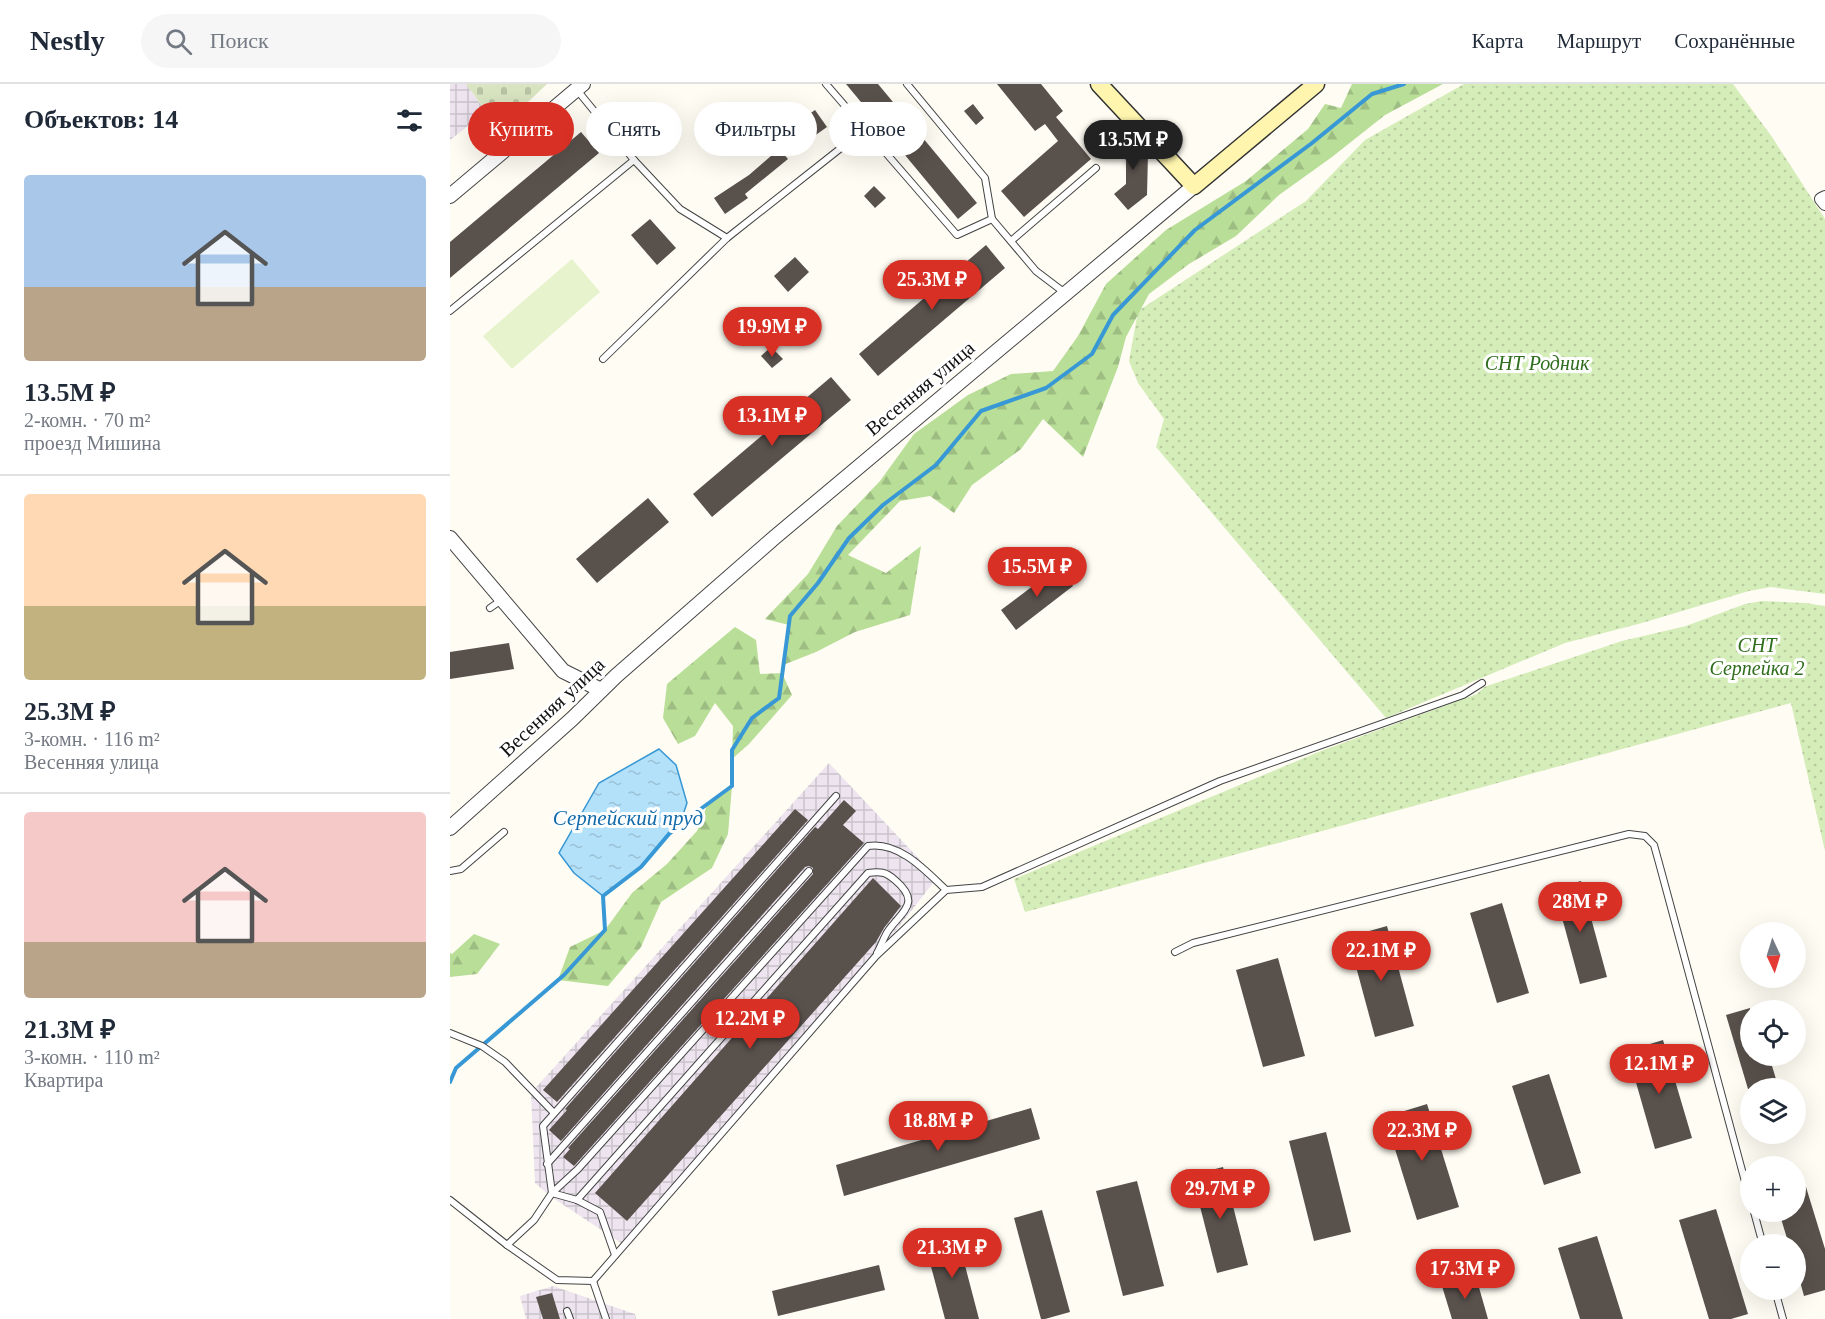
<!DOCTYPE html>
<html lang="ru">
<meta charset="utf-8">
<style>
body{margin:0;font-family:"Times New Roman",serif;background:#f6f6f7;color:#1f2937;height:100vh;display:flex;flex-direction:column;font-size:22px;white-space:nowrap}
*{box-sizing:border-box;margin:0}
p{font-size:20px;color:#747a83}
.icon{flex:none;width:33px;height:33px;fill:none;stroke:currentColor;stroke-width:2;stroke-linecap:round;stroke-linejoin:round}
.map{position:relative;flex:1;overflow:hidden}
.drawer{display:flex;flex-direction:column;background:#fff;width:450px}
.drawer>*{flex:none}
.banner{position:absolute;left:18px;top:18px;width:570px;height:54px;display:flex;gap:12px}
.needle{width:39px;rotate:176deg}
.buttons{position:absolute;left:1290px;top:838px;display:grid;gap:12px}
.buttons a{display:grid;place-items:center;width:66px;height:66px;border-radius:50%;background:#fff;box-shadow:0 6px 24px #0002;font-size:30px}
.price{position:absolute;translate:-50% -51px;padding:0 14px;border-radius:21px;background:#d93025;color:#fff;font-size:20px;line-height:39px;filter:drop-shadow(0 2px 3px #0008)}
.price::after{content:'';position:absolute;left:50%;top:36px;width:18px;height:14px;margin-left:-9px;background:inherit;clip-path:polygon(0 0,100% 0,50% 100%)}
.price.on{background:#222;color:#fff}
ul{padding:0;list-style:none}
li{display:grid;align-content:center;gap:12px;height:318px;padding:0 24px}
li+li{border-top:2px solid #e0e1e3}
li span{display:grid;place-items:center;height:186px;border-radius:6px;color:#555}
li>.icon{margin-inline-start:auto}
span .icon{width:108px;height:108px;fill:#fffc;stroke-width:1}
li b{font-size:26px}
h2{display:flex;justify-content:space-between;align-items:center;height:72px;padding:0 24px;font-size:26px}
.chip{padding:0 21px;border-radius:27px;background:#fff;box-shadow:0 6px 24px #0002;font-size:21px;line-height:54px}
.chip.on{background:#d93025;color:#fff}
header{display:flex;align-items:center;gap:36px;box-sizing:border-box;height:84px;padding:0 30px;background:#fff;border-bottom:2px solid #e0e1e3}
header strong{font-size:28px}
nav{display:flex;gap:33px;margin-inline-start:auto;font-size:21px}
.search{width:420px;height:54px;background:#f6f6f7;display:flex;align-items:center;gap:15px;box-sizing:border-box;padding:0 21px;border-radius:33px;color:#747a83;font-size:22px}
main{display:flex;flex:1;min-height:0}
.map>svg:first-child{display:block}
</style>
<header>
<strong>Nestly</strong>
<div class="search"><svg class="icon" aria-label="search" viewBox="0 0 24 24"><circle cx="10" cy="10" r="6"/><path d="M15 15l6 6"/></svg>Поиск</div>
<nav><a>Карта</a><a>Маршрут</a><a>Сохранённые</a></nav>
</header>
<main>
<section class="drawer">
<h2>Объектов: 14<svg class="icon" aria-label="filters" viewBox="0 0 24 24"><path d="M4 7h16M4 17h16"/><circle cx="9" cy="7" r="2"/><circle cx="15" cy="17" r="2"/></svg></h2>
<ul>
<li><span style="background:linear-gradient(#a9c7e8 60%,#b9a48a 0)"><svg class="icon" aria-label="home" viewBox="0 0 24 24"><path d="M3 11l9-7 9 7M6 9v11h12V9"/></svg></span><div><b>13.5M ₽</b><p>2-комн. · 70 m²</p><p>проезд Мишина</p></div></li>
<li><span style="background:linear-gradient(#ffd9b3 60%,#c2b280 0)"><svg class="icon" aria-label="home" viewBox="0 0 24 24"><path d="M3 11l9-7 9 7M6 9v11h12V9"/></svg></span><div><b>25.3M ₽</b><p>3-комн. · 116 m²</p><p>Весенняя улица</p></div></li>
<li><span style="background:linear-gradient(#f6c9c9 70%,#b9a48a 0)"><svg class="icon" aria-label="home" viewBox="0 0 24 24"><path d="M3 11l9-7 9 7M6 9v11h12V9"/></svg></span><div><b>21.3M ₽</b><p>3-комн. · 110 m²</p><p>Квартира</p></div></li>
</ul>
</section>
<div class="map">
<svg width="1375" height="1235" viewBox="0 0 1375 1235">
<defs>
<pattern id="industrial-grid" width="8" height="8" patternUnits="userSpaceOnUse" patternTransform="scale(1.5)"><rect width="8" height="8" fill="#ede4ef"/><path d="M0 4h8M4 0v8" fill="none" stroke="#cac3cc"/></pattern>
<pattern id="grass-dots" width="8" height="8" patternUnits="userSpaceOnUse" patternTransform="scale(1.5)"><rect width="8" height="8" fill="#d5edb9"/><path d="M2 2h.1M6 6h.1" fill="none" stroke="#b6ca9e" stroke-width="1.8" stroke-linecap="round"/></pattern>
<pattern id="forest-firs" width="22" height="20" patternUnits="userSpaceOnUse" patternTransform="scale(1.5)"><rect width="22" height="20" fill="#b9de98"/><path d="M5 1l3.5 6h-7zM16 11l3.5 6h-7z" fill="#9ebd82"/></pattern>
<pattern id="cemetery-stones" width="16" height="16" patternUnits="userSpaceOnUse" patternTransform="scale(1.5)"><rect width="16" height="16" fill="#d9e4c1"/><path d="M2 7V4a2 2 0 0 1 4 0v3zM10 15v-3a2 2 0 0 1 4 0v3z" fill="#b9c3a5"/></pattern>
<pattern id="water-ripples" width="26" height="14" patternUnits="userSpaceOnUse" patternTransform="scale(1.5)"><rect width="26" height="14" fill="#b4e1fa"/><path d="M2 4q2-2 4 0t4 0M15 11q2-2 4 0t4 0" fill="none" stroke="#9ac0d5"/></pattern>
</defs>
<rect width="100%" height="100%" fill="#fffcf3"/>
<g fill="url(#industrial-grid)">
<path d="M0,0H16L36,28L0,56Z"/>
<path d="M379,679L487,794L426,872L171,1159L100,1112L85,1099L81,1009Z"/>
<path d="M103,1202L185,1230L186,1235H76L70,1212Z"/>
</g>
<g fill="url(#grass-dots)">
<path d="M1014,0H1283L1322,53L1375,135V510L1321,503L1299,507L1192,539L1115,559L936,634L706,363L714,335L688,299L679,277L688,227L856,117L915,56Z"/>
<path d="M1312,517L1355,519L1375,522V767L1341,619L575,828L564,795L871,667L1027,610L1034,603L1172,557L1236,542L1295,520Z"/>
</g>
<g fill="url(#forest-firs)">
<path d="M902,0H993L935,31L882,73L829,111L786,152L739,180L699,210L676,253L668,283L633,373L593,335L571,365L522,401L504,429L480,412L450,417L398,471L436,489L471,462L460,531L405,548L366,568L333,581L339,541L315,535L358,490L387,442L430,397L464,350L518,311L561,290L603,287L628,252L656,200L716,146L796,97L858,45L875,20L891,24Z"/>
<path d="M285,543L306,556L310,590L332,589L342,611L299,660L282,675L283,642L265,619L245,652L228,660L213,634L217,600Z"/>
<path d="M282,702L278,750L262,784L211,818L191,863L158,902L108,896L120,863L155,846L182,809L217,780L247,747L258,719Z"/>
<path d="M24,850L50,860L27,890L0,893V869L2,870Z"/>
</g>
<path fill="url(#cemetery-stones)" d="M16,0H97L77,19L43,37Z"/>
<path fill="#e6f3cc" d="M122,175L150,208L62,285L33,252Z"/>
<path fill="url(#water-ripples)" stroke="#3798d5" stroke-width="1.5" d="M209,665L226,681L237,719L233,731L191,783L153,812L124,789L109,769L149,699Z"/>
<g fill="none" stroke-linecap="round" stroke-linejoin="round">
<path stroke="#3798d5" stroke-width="4" d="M0,998L6,984L114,891L155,846L153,812L191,783L219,750L237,735L282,702V666L302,634L329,614L340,532L368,499L399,454L433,421L486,381L531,327L596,304L642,270L663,231L745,146L862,59L922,10L954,0"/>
</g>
<g fill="#59514c">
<path d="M396,0H428L527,119L508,135Z"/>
<path d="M547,0H591L613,27L606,33L641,75L574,133L551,107L608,57L595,40L585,47Z"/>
<path d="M523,20L534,34L526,41L514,27Z"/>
<path d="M365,26L377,43L353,60L341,43Z"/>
<path d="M131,48L149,69L0,194V158Z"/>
<path d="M679,48L698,69L697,111L678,126L664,110L676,100V76L664,61Z"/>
<path d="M329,65L338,75L295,110L298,114L275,130L264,114L299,91Z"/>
<path d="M424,102L436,114L425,124L414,112Z"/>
<path d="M200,135L226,164L207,181L181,151Z"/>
<path d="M536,161L555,184L428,292L409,270Z"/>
<path d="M345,173L359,188L338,208L324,192Z"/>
<path d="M321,263L333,275L322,284L311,272Z"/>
<path d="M381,293L401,316L262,433L243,410Z"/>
<path d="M198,414L219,438L147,499L126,475Z"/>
<path d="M608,483L623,502L566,546L551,526Z"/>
<path d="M59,559L64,585L0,595V568Z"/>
<path d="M394,716L406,727L393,741L414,759L124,1082L113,1073L120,1065L118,1064L363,790V784L359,782L355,783L111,1057L99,1046L117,1026L115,1025L365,743L368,745Z"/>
<path d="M345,725L358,736L107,1018L93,1006Z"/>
<path d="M423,794L451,822L434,844L426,858L177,1137L145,1109Z"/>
<path d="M1131,797L1157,893L1130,900L1104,804Z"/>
<path d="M1052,819L1079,909L1047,919L1020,829Z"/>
<path d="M937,842L964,942L925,953L898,853Z"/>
<path d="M828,874L855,972L813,983L786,886Z"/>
<path d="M1300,924V972H1319L1329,1005H1298L1276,931Z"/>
<path d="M1213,956L1242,1054L1205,1065L1177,967Z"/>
<path d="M1099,990L1131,1089L1094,1101L1062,1002Z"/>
<path d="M977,1020L1009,1123L967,1136L935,1033Z"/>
<path d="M581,1024L590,1055L394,1112L386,1081Z"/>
<path d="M876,1048L901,1148L864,1157L839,1057Z"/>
<path d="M773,1083L798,1181L767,1189L742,1091Z"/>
<path d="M687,1097L714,1202L673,1212L646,1107Z"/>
<path d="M1356,1103L1375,1165V1206L1354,1212L1346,1183V1161H1339L1329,1128H1346V1106Z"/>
<path d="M1266,1125L1298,1230L1281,1235H1259L1229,1136Z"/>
<path d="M592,1126L620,1228L595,1235H591L564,1134Z"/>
<path d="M507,1151L529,1235H495L475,1160Z"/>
<path d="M1147,1152L1173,1235H1130L1108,1164Z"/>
<path d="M429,1181L435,1206L328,1232L322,1207Z"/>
<path d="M1026,1193L1038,1235H1002L992,1202Z"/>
<path d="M102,1209L110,1235H93L86,1213Z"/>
</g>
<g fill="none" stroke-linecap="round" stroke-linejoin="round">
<defs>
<g id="service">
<path d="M376,0L507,151L542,135L586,187L615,209"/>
<path d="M457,0L535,94L542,135"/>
<path d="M184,76L230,125L277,154"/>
<path d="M561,157L646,84"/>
<path d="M0,227L184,76L127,6"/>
<path d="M153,275L277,154L415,45"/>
<path d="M40,524L53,515"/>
<path d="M0,787L11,785L54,748"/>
<path d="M725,868L743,859L1179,750L1195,752L1204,761L1209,779L1300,1116"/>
<path d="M0,949L32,962L55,978L104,1029"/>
<path d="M97,1080L359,787"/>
<path d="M0,1116L57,1161L107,1196L143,1197L156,1235"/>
<path d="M127,1116L418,789C430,787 436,788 445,796C472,819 452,827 438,847C434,853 431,862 427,869"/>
<path d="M1304,1128L1313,1161"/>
<path d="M57,1161L84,1136L102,1109L128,1085L418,762C449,757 476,787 496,806"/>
<path d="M165,1171L150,1128L127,1116L102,1109L93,1042L386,712"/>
<path d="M143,1197L426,872L496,806L532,803L770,697L1013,611L1032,599"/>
<path d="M1325,1206L1333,1235"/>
<path d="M117,1227L120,1235"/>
</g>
<path id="minor" d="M1375,113L1371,115L1375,120"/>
<g id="tertiary">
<path d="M0,112L133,0"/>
<path d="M0,454L113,587L151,606"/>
<path d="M0,744L122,635L166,592L325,453L744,102"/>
</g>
<path id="secondary" d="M649,0L744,102L866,0"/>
</defs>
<use href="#service" stroke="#434343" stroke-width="8"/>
<use href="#minor" stroke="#434343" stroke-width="14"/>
<use href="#tertiary" stroke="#434343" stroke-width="16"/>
<use href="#secondary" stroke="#323232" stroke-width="19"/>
<use href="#service" stroke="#fff" stroke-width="6"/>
<use href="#minor" stroke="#fff" stroke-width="12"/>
<use href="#tertiary" stroke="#fff" stroke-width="14"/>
<use href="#secondary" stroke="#fff5ae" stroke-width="16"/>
</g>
<g text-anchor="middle" stroke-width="6" stroke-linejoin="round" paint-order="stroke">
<g font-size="20" font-style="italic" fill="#2d6d1b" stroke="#fff">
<text x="1087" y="286">СНТ Родник</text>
<text x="1307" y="568">СНТ<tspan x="1307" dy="23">Серпейка 2</tspan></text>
</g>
<g font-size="20" fill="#101010" stroke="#fff">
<text transform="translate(470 304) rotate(-40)" y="7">Весенняя улица</text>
<text transform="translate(102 623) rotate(-43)" y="7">Весенняя улица</text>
</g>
<g font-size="21" font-style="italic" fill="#116aaa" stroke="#fff">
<text x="178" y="741">Серпейский пруд</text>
</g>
</g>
</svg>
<div class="buttons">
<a><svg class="needle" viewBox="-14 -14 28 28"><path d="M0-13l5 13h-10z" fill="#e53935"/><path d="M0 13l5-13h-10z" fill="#747a83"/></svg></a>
<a><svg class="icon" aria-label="locate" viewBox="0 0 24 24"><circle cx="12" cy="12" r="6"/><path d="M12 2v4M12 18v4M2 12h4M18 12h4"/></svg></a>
<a><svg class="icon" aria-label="layers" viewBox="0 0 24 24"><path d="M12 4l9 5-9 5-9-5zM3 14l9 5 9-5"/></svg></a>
<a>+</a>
<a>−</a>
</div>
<b class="price on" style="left:683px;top:87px">13.5M ₽</b>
<b class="price" style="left:482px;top:227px">25.3M ₽</b>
<b class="price" style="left:322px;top:274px">19.9M ₽</b>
<b class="price" style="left:322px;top:363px">13.1M ₽</b>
<b class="price" style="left:587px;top:514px">15.5M ₽</b>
<b class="price" style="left:1130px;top:849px">28M ₽</b>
<b class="price" style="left:931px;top:898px">22.1M ₽</b>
<b class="price" style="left:300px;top:966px">12.2M ₽</b>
<b class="price" style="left:1209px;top:1011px">12.1M ₽</b>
<b class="price" style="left:488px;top:1068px">18.8M ₽</b>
<b class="price" style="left:972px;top:1078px">22.3M ₽</b>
<b class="price" style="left:770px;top:1136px">29.7M ₽</b>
<b class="price" style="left:502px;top:1195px">21.3M ₽</b>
<b class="price" style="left:1015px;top:1216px">17.3M ₽</b>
<div class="banner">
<a class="chip on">Купить</a>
<a class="chip">Снять</a>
<a class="chip">Фильтры</a>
<a class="chip">Новое</a>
</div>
</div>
</main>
